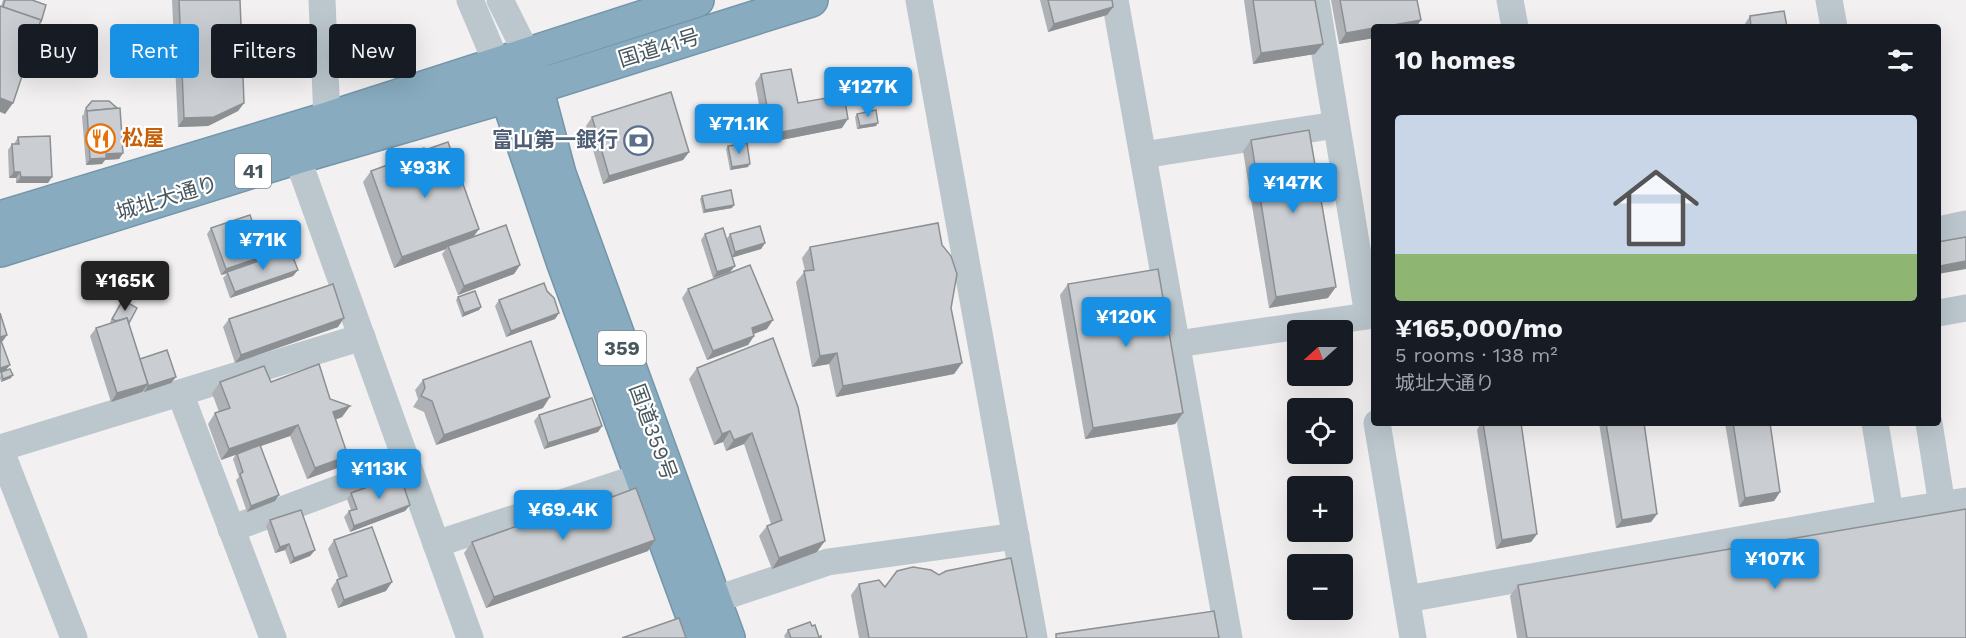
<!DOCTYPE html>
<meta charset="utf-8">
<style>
body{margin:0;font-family:"Work Sans","Noto Sans JP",sans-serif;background:#242831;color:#f1f3f6;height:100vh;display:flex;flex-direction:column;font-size:22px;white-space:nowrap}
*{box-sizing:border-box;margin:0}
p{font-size:20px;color:#9ea1a6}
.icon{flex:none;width:33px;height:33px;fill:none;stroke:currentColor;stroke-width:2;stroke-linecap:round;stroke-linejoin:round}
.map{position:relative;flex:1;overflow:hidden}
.drawer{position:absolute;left:1371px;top:24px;width:570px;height:402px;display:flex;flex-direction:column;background:#171b24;border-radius:6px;box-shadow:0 6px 24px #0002}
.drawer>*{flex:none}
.hud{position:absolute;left:18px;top:24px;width:570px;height:54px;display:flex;gap:12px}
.needle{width:39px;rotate:249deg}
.tools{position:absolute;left:1287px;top:320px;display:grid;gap:12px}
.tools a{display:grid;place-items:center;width:66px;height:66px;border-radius:6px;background:#171b24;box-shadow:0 6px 24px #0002;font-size:30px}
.price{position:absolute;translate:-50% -51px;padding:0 14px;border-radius:6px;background:#1891e4;color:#fff;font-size:20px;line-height:39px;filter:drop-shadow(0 2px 3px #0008)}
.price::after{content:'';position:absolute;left:50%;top:36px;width:18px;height:14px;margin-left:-9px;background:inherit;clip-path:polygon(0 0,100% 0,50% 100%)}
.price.on{background:#222;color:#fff}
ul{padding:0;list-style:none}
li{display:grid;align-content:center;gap:12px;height:318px;padding:0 24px}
li span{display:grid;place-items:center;height:186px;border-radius:6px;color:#555}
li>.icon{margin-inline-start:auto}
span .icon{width:108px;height:108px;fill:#fffc;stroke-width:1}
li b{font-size:26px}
h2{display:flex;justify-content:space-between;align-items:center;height:72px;padding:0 24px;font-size:26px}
.chip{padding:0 21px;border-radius:6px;background:#171b24;box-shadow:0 6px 24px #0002;font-size:21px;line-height:54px}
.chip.on{background:#1891e4;color:#fff}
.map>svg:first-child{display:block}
</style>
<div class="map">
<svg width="1966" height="638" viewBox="0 0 1966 638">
<rect width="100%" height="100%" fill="#f2f0f0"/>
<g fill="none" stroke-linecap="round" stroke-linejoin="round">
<defs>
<g id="highway">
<path d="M530,65L559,174L728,638"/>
<path d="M500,75L563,261L701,638"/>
<path d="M0,218L327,119L697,0"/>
<path d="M0,250L297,157L507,96L811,0"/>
</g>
</defs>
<use href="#highway" stroke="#7396aa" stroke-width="36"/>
<g stroke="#bbc7cd" stroke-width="27">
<path d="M322,0L327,119"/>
<path d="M470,0L497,64"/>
<path d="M500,0L527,54"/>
<path d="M919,0L1034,638"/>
<path d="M1115,0L1229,638"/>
<path d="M1316,0L1368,315"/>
<path d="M1510,0L1515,27"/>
<path d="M1829,0L1834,27"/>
<path d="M1143,155L1336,125"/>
<path d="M297,157L470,638"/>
<path d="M1938,230L1966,224"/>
<path d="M1938,313L1966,308"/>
<path d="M1177,344L1374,315"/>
<path d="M180,393L273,638"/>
<path d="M1377,423L1413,638"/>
<path d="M1875,423L1890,513"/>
<path d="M1929,423L1942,505"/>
<path d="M0,448L362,337"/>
<path d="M0,449L74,638"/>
<path d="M231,529L407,463"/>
<path d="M436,544L643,476"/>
<path d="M1407,599L1890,513L1966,501"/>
<path d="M714,600L828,562L1016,536"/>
</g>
<use href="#highway" stroke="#88abbf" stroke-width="33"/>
</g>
<g fill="#aeb1b5">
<path d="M3,0H32L13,103L5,114L1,7Z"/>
<path d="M172,0H240L244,103L238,111L208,126L178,127Z"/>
<path d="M1040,0H1112L1113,7L1107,15L1048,32Z"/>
<path d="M1244,0H1315V54L1253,64Z"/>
<path d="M1331,0H1417L1421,20L1416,27H1374V38L1339,44Z"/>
<path d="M1750,16L1787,27H1744V25Z"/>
<path d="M761,74L798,103L842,128L766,143L755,83Z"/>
<path d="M86,108L123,153L119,159L105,160L102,164L86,165L82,116L84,114V111Z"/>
<path d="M857,114L876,126L857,129L855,117Z"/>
<path d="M592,117L689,152L683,160L603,184L586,126Z"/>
<path d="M18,137L48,183H16V178H9L8,150L12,144H14Z"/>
<path d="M1251,140L1328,298L1269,308L1243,151Z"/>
<path d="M728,146L748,167L730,170L726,149Z"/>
<path d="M392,159L479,229L474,236L520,265L514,274L458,295L442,254L446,249L394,268L363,182L371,171L388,165Z"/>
<path d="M702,196L732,208L703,213L700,199Z"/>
<path d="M211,228L264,256L262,260L298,270L293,276L230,298L223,278L227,274L221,275L207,234Z"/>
<path d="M705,234L726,240L730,234L765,243L761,249L732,257L735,266L730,272L713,278L701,240Z"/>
<path d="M810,247L951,308L962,363L954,374L836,397L829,364L812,367L796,282L805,271L802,258Z"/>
<path d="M1068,284L1183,413L1175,424L1085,439L1060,295Z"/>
<path d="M688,289L767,329L754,334V336L748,345L707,360L682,298Z"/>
<path d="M547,291L559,313L555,319L506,337L495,306L499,300Z"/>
<path d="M458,297L481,307L479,310L462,317L456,300Z"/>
<path d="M120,303L129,323L140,359L176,377L171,383L144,392L143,391L142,392L111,402L90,336L96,328L111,323L110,322Z"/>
<path d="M0,313L3,341H1L10,365L5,370L11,378L1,382L0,378L1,372Z"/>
<path d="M229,319L338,327L235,363L223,327Z"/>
<path d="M773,338L817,552L772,569L759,536L767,526L771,524L744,444L726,451L723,442L714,445L689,379L697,368Z"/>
<path d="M423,380L543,408L436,445L424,412L413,407L418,399L415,390Z"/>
<path d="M220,382H271L330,399L350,406L342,417L335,420L340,467L307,479L290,436L260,446L275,501L247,512L236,480L239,477L233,459L236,454L221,460L208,424L215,413L219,412L212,393Z"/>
<path d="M539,415L602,426L598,432L544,449L534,421Z"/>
<path d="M1481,423H1521L1537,534L1531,542L1496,549L1477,430Z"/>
<path d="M1599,423H1644L1657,514L1651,522L1616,528Z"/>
<path d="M1725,423H1770L1780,492L1774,501L1739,507Z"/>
<path d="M351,493L410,505L405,511L350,532L344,517L349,511L351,510L347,499Z"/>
<path d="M270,520L315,550L310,556L290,564L285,550L275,553L266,526Z"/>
<path d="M334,540L386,591L338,608L331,589L337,580L339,579L328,549Z"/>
<path d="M472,542L648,551L486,608L464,553Z"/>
<path d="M859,584L885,587L1027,638H859L851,595Z"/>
<path d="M1518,585L1966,638H1517L1510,596Z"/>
<path d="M812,626L819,637L821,638H785L784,636L788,630Z"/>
</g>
<g fill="#8d9093">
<path d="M1113,7L1107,15L1048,32L1054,24Z"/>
<path d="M1421,20L1416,27H1382Z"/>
<path d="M1374,28V38L1339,44L1346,33Z"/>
<path d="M1323,44L1315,54L1253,64L1261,53Z"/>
<path d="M0,98L13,103L5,114L0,112Z"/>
<path d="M244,103L238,111L208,126L178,127L184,118Z"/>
<path d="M848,119L842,128L766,143L772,134Z"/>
<path d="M878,123L876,126L857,129L860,126Z"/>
<path d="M689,152L683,160L603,184L609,176Z"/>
<path d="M123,153L119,159L105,160L102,164L86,165L90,159L106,154Z"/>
<path d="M750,164L748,167L730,170L732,167Z"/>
<path d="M14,172H20L16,178H9Z"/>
<path d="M21,177H52L48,183H16Z"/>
<path d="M734,205L732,208L703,213L705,210Z"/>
<path d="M479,229L471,240L448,246L446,249L394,268L402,257Z"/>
<path d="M765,243L761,249L731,258L735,252Z"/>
<path d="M264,256L260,262L221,275L226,269Z"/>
<path d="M1966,261V269L1938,274V269L1940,266Z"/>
<path d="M520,265L514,274L458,295L464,286Z"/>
<path d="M735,266L730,272L713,278L717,272Z"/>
<path d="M298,270L293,276L230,298L235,292Z"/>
<path d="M1336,287L1328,298L1269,308L1276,297Z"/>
<path d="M481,307L479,310L462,317L464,313Z"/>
<path d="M559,313L555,319L506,337L511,331Z"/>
<path d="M344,318L338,327L235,363L241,355Z"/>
<path d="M773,320L767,329L745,337L752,328Z"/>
<path d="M7,335L3,341L0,342V337Z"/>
<path d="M754,336L748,345L707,360L713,351Z"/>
<path d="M837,353L829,364L812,367L820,356Z"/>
<path d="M962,363L954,374L836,397L843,386Z"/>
<path d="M10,365L5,371L0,373V368Z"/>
<path d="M13,375L11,378L1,382L3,379Z"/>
<path d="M176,377L171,383L144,392L148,386Z"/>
<path d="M148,384L142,392L111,402L117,393Z"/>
<path d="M550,397L543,408L436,445L444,435Z"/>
<path d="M350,406L342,417L325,423L333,412Z"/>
<path d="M1183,413L1175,424L1085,439L1093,428Z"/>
<path d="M298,425L290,436L221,460L229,449Z"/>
<path d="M602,426L598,432L544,449L548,443Z"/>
<path d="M730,431L723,442L714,445L722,434Z"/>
<path d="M752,433L744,444L726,451L734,440Z"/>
<path d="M348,456L340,467L307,479L315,468Z"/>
<path d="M1780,492L1774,501L1739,507L1745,498Z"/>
<path d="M279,495L275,501L247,512L251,506Z"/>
<path d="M410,505L405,511L350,532L354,526Z"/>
<path d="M1657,514L1651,522L1616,528L1622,520Z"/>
<path d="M1537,534L1531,542L1496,549L1502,540Z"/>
<path d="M655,540L648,551L486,608L494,597Z"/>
<path d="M825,541L817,552L772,569L779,558Z"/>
<path d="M289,544L285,550L275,553L280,547Z"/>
<path d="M315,550L310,556L290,564L294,558Z"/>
<path d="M392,582L386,591L338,608L344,600Z"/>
</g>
<g fill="#caced2" stroke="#8d9093" stroke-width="1.5">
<path d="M5,0H32L46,5L41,22V20L3,7Z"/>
<path d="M179,0H240L244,103L214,117L184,118Z"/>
<path d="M1048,0H1112L1113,7L1054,24Z"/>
<path d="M1253,0H1315L1323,44L1261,53Z"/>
<path d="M1340,0H1417L1421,20L1382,27H1374V28L1346,33Z"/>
<path d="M0,6L41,20L13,103L0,98Z"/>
<path d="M1784,11L1787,27H1751L1750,16Z"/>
<path d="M791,69L798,103L844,95L848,119L772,134L761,74Z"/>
<path d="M671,92L689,152L609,176L592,117Z"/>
<path d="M92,101H109L117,108L87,111L86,108Z"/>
<path d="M120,108L123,153L106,154V158L90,159L87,111Z"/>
<path d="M876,110L878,123L860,126L857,114Z"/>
<path d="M1309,130L1336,287L1276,297L1251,140Z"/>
<path d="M50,136L52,177H21L20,172H14L12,144H19L18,137Z"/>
<path d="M448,142L479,229L402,257L371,171L393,163L392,159L424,148L425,150Z"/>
<path d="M747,143L750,164L732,167L728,146Z"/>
<path d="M731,190L734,205L705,210L702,196Z"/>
<path d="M250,215L264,256L226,269L211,228Z"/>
<path d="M938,223L942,245L951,256L957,274L951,308L962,363L843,386L837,353L820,356L804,271L814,270L810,247Z"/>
<path d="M506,225L520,265L464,286L448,246Z"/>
<path d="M760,226L765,243L735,252L730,234Z"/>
<path d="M723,228L735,266L717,272L705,234Z"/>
<path d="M1966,237V261L1940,266L1938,256V242Z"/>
<path d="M290,250L298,270L235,292L227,272Z"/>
<path d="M750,265L773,320L752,328L754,336L713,351L688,289Z"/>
<path d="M1158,269L1183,413L1093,428L1068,284Z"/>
<path d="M544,283L547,291L554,298L559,313L511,331L499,300Z"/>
<path d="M333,284L344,318L241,355L229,319Z"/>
<path d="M475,291L481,307L464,313L458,297Z"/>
<path d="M123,300L137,308L129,323L127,318L116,321L112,319Z"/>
<path d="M0,313L7,335L0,337Z"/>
<path d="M127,318L148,384L117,393L96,328Z"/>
<path d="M0,338L10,365L0,368Z"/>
<path d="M773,338L798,407L825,541L779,558L767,526L782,520L752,433L734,440L730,431L722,434L697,368Z"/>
<path d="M531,341L550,397L444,435L432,401L421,396L425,388L423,380Z"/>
<path d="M167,350L176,377L148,386L147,384H148L140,359Z"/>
<path d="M319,364L330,399L350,406L333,412L348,456L315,468L298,425L229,449L215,413L230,408L220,382L264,366L271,382Z"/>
<path d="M10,369L13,375L3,379L1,372Z"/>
<path d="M592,398L602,426L548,443L539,415Z"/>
<path d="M1483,423H1521L1537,534L1502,540Z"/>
<path d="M1606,423H1644L1657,514L1622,520Z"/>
<path d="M1733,423H1770L1780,492L1745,498Z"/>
<path d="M260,445L279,495L251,506L240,474L243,472L237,454Z"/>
<path d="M400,475L410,505L354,526L349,511L357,509L351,493Z"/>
<path d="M636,488L655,540L494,597L472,542L611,493L612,497Z"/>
<path d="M1966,509V638H1527L1518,585Z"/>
<path d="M301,510L315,550L294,558L289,544L280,547L270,520Z"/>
<path d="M372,527L392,582L344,600L337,580L347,576L334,540Z"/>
<path d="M1011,558L1027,638H869L859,584L879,580L885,587L897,571L913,567L931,570L939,575L946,571Z"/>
<path d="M1214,611L1219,638H1056V634Z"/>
<path d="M679,618L686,638H622Z"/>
<path d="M810,622L812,626L815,625L819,637L821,636V638H791L788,630Z"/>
</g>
<defs>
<symbol id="restaurant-ring" viewBox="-11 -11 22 22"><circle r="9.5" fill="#fff" stroke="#e8710a" stroke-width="1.5"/><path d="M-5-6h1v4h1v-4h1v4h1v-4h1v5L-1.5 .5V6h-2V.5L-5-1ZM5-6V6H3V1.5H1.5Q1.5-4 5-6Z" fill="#e8710a"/></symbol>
<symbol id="bank-ring" viewBox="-11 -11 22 22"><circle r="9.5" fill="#fff" stroke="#5c6f8a" stroke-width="1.5"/><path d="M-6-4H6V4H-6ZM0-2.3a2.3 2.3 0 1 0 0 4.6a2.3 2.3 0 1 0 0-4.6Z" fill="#5c6f8a"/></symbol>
</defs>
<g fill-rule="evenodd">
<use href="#restaurant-ring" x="84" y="122" width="33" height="33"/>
<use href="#bank-ring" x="622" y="124" width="33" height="33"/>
</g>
<g text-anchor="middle" stroke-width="4.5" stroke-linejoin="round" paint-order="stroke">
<g fill="#fff" stroke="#7f898e" stroke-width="1.5">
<rect x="235" y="154" width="36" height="34" rx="4.5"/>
<rect x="598" y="331" width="48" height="34" rx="4.5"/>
</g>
<g font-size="20" font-weight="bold" fill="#48575e">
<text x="253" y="178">41</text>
<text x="622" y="355">359</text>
</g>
<g font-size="21" fill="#48575e" stroke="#fff">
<text transform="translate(659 48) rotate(-17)" y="7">国道41号</text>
<text transform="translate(167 198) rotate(-17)" y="7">城址大通り</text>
<text transform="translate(653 432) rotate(70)" y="7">国道359号</text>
</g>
<g font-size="21" font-weight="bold" fill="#c56008" stroke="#fff" text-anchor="start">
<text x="122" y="145">松屋</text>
</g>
<g font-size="21" font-weight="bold" fill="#4e5e75" stroke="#fff" text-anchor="end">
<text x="618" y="147">富山第一銀行</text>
</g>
</g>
</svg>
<div class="tools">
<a><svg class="needle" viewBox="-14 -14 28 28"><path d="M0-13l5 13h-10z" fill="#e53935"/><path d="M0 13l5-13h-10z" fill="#9ea1a6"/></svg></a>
<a><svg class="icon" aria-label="locate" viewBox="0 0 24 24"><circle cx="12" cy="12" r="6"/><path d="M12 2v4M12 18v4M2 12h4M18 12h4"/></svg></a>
<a>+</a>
<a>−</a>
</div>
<b class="price" style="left:868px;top:118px">¥127K</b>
<b class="price" style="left:739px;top:155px">¥71.1K</b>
<b class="price" style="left:425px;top:199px">¥93K</b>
<b class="price" style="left:1293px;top:214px">¥147K</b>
<b class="price" style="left:263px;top:271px">¥71K</b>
<b class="price on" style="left:125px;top:312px">¥165K</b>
<b class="price" style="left:1126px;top:348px">¥120K</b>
<b class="price" style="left:379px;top:500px">¥113K</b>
<b class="price" style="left:563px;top:541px">¥69.4K</b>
<b class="price" style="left:1775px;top:590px">¥107K</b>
<div class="hud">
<a class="chip">Buy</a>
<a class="chip on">Rent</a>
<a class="chip">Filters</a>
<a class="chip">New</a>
</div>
<section class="drawer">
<h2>10 homes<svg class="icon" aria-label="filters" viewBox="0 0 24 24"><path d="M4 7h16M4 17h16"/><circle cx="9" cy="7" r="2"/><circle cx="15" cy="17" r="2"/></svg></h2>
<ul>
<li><span style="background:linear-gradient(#c9d6e8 75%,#8fb573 0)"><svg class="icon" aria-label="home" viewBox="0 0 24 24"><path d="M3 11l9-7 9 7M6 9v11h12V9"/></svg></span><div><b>¥165,000/mo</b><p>5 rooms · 138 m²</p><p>城址大通り</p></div></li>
</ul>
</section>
</div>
